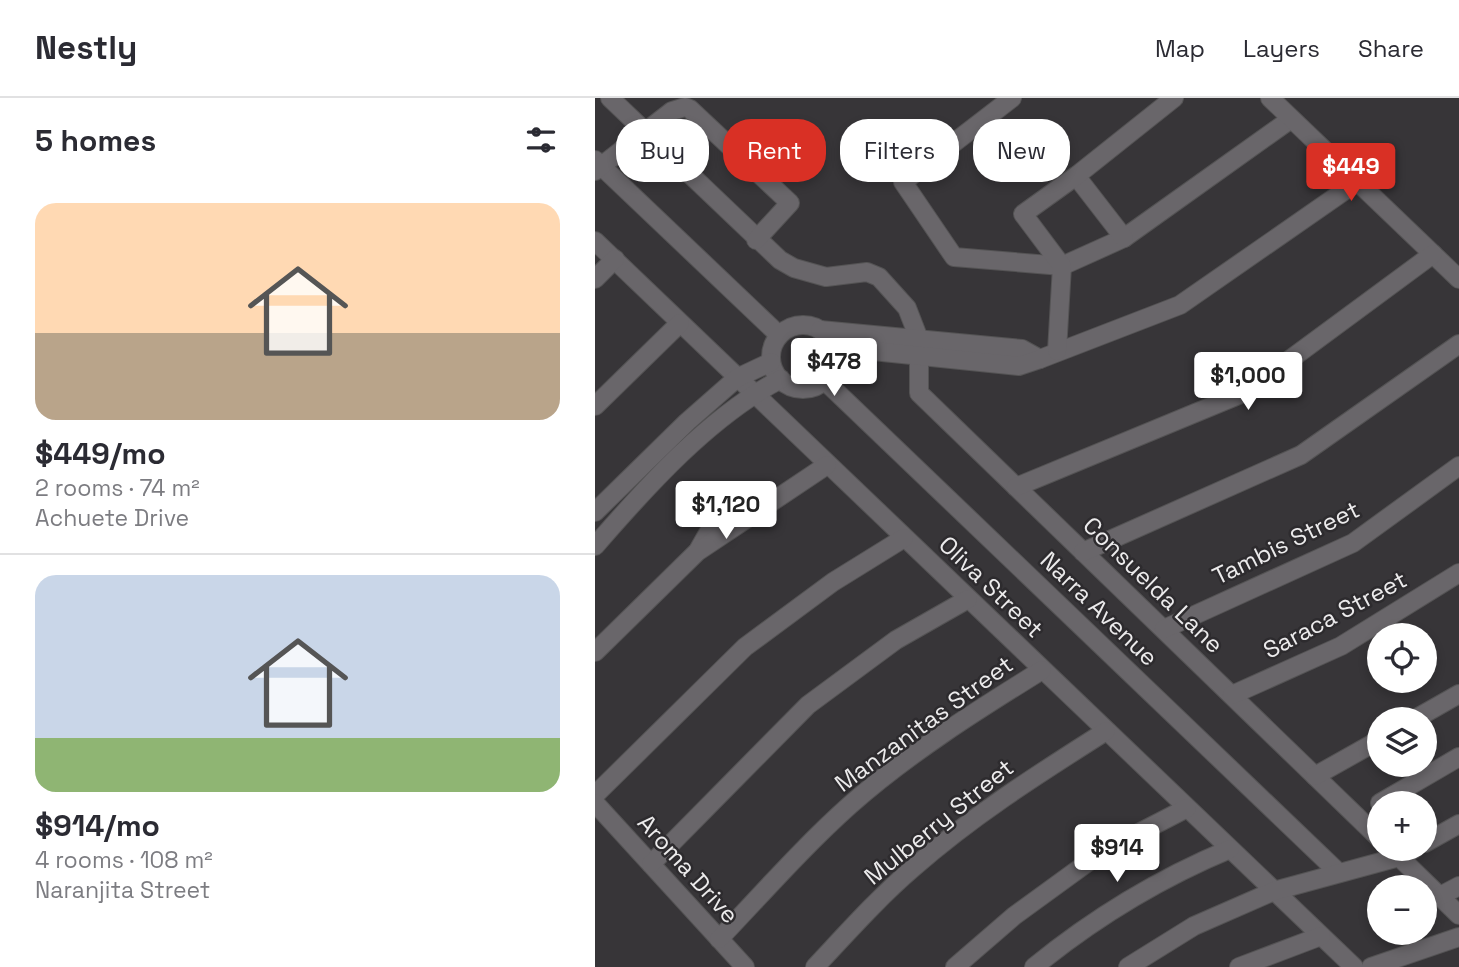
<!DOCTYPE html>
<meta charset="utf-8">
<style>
body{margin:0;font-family:"Space Grotesk",sans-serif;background:#f2f2f3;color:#2b2b33;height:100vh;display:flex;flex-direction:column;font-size:26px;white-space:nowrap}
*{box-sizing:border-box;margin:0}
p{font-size:23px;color:#7c7c81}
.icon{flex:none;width:38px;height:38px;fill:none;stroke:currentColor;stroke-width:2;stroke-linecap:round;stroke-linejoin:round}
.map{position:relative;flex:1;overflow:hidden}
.sheet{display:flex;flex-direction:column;background:#fff;width:595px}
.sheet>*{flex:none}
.hud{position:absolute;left:21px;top:21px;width:665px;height:63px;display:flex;gap:14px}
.tools{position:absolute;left:772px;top:525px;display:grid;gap:14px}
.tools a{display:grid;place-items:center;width:70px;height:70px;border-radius:50%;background:#fff;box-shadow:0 4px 10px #0003;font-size:35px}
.price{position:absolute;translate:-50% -60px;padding:0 16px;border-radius:7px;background:#fff;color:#222;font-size:23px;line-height:46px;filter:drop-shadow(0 2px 4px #0008)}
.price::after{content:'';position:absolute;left:50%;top:42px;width:21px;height:16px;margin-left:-10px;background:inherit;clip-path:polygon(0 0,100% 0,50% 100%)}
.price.on{background:#d93025;color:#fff}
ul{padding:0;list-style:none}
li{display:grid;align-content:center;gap:14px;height:371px;padding:0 35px}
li+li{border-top:2px solid #e1e1e2}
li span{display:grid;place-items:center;height:217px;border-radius:21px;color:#555}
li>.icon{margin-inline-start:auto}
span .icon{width:126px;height:126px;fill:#fffc;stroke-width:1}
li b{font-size:30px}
h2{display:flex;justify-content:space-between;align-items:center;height:84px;padding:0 35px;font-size:30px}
.chip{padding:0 24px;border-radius:28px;background:#fff;box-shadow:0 4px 10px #0003;font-size:24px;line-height:63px}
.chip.on{background:#d93025;color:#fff}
header{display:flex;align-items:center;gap:42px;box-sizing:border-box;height:98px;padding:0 35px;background:#fff;border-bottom:2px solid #e1e1e2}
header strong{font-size:33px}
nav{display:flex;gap:38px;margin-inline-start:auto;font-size:24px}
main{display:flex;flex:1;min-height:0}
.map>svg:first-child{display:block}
</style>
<header>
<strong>Nestly</strong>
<nav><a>Map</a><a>Layers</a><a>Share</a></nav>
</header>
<main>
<section class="sheet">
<h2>5 homes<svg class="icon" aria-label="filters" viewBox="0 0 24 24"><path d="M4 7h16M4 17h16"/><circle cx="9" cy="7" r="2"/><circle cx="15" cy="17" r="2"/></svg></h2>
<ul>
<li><span style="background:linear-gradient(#ffd9b3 60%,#b9a48a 0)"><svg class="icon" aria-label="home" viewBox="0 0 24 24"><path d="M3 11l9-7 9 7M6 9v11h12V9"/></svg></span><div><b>$449/mo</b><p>2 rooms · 74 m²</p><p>Achuete Drive</p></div></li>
<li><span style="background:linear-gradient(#c9d6e8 75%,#8fb573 0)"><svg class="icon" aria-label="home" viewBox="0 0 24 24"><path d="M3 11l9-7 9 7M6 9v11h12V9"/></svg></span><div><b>$914/mo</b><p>4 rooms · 108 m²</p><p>Naranjita Street</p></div></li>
</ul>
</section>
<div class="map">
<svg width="864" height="869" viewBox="0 0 864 869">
<rect width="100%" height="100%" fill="#373538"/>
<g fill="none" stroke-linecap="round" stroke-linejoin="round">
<defs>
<g id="street">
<path d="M15,0L185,162L199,170L231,179L272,174L284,179L312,210L324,241V295L784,740"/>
<path d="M417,0L308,84L359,159L467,168L529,140L696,21"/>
<path d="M675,0L864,181"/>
<path d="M0,62L184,237"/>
<path d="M0,73L77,13L90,9L95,11L195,105L161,142"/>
<path d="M481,78L529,140"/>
<path d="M0,143L759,869"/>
<path d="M0,181L20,161"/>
<circle cx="208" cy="259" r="32"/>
<path d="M225,232L427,251L445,261"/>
<path d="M239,249L424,268L445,261L585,207L762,84"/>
<path d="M462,253L467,168L428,116L481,78L579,0"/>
<path d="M230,283L744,775"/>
<path d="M0,308L85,225"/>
<path d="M421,389L651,294L838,156"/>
<path d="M0,414L92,324L142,280L176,264"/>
<path d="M0,448C52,388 115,318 186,281"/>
<path d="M104,451L121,421L150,401L161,414"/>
<path d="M488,454L706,357L864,246"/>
<path d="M569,531L758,445L864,368"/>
<path d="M0,554L102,454L232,367"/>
<path d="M637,597L746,548L864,475"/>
<path d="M820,621L864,596"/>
<path d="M720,678L784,642"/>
<path d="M0,697L150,549L238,484L309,440"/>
<path d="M0,705L150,869"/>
<path d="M785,705L864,659"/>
<path d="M830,745L864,726"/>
<path d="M796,751L864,817"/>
<path d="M56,766L213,607L301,542L373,501"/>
<path d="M845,798L864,788"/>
<path d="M124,841C167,796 208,749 255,707C314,655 381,613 447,572"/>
<path d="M220,869C252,835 283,800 318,770C378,717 445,675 511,633"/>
<path d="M360,869L419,818L507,754L592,710"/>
<path d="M439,869C499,820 563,781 635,751"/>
<path d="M533,869L599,828L679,793L804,759L819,751"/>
<path d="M644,869L726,838"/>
<path d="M776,869L864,839"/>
</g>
</defs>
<use href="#street" stroke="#545354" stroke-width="20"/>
<use href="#street" stroke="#69666a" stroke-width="18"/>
</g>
<g text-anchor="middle" stroke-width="5" stroke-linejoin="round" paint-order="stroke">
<g font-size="24" fill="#ecebec" stroke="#2d2b2e">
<text transform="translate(691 445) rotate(-26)" y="8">Tambis Street</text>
<text transform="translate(558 487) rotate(44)" y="8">Consuelda Lane</text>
<text transform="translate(396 489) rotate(44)" y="8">Oliva Street</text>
<text transform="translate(504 511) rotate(44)" y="8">Narra Avenue</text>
<text transform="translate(740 517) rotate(-28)" y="8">Saraca Street</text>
<text transform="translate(329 626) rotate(-36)" y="8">Manzanitas Street</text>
<text transform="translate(344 724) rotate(-39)" y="8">Mulberry Street</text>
<text transform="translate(93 771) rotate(48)" y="8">Aroma Drive</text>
</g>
</g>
</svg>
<div class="tools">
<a><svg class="icon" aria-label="locate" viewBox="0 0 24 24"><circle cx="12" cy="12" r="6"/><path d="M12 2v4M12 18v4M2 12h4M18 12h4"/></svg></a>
<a><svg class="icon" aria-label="layers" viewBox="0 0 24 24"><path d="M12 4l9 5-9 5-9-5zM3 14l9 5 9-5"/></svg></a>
<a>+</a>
<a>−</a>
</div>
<b class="price on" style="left:756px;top:105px">$449</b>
<b class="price" style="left:239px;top:300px">$478</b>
<b class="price" style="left:653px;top:314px">$1,000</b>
<b class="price" style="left:131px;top:443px">$1,120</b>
<b class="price" style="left:522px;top:786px">$914</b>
<div class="hud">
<a class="chip">Buy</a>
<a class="chip on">Rent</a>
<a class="chip">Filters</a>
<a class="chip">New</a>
</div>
</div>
</main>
